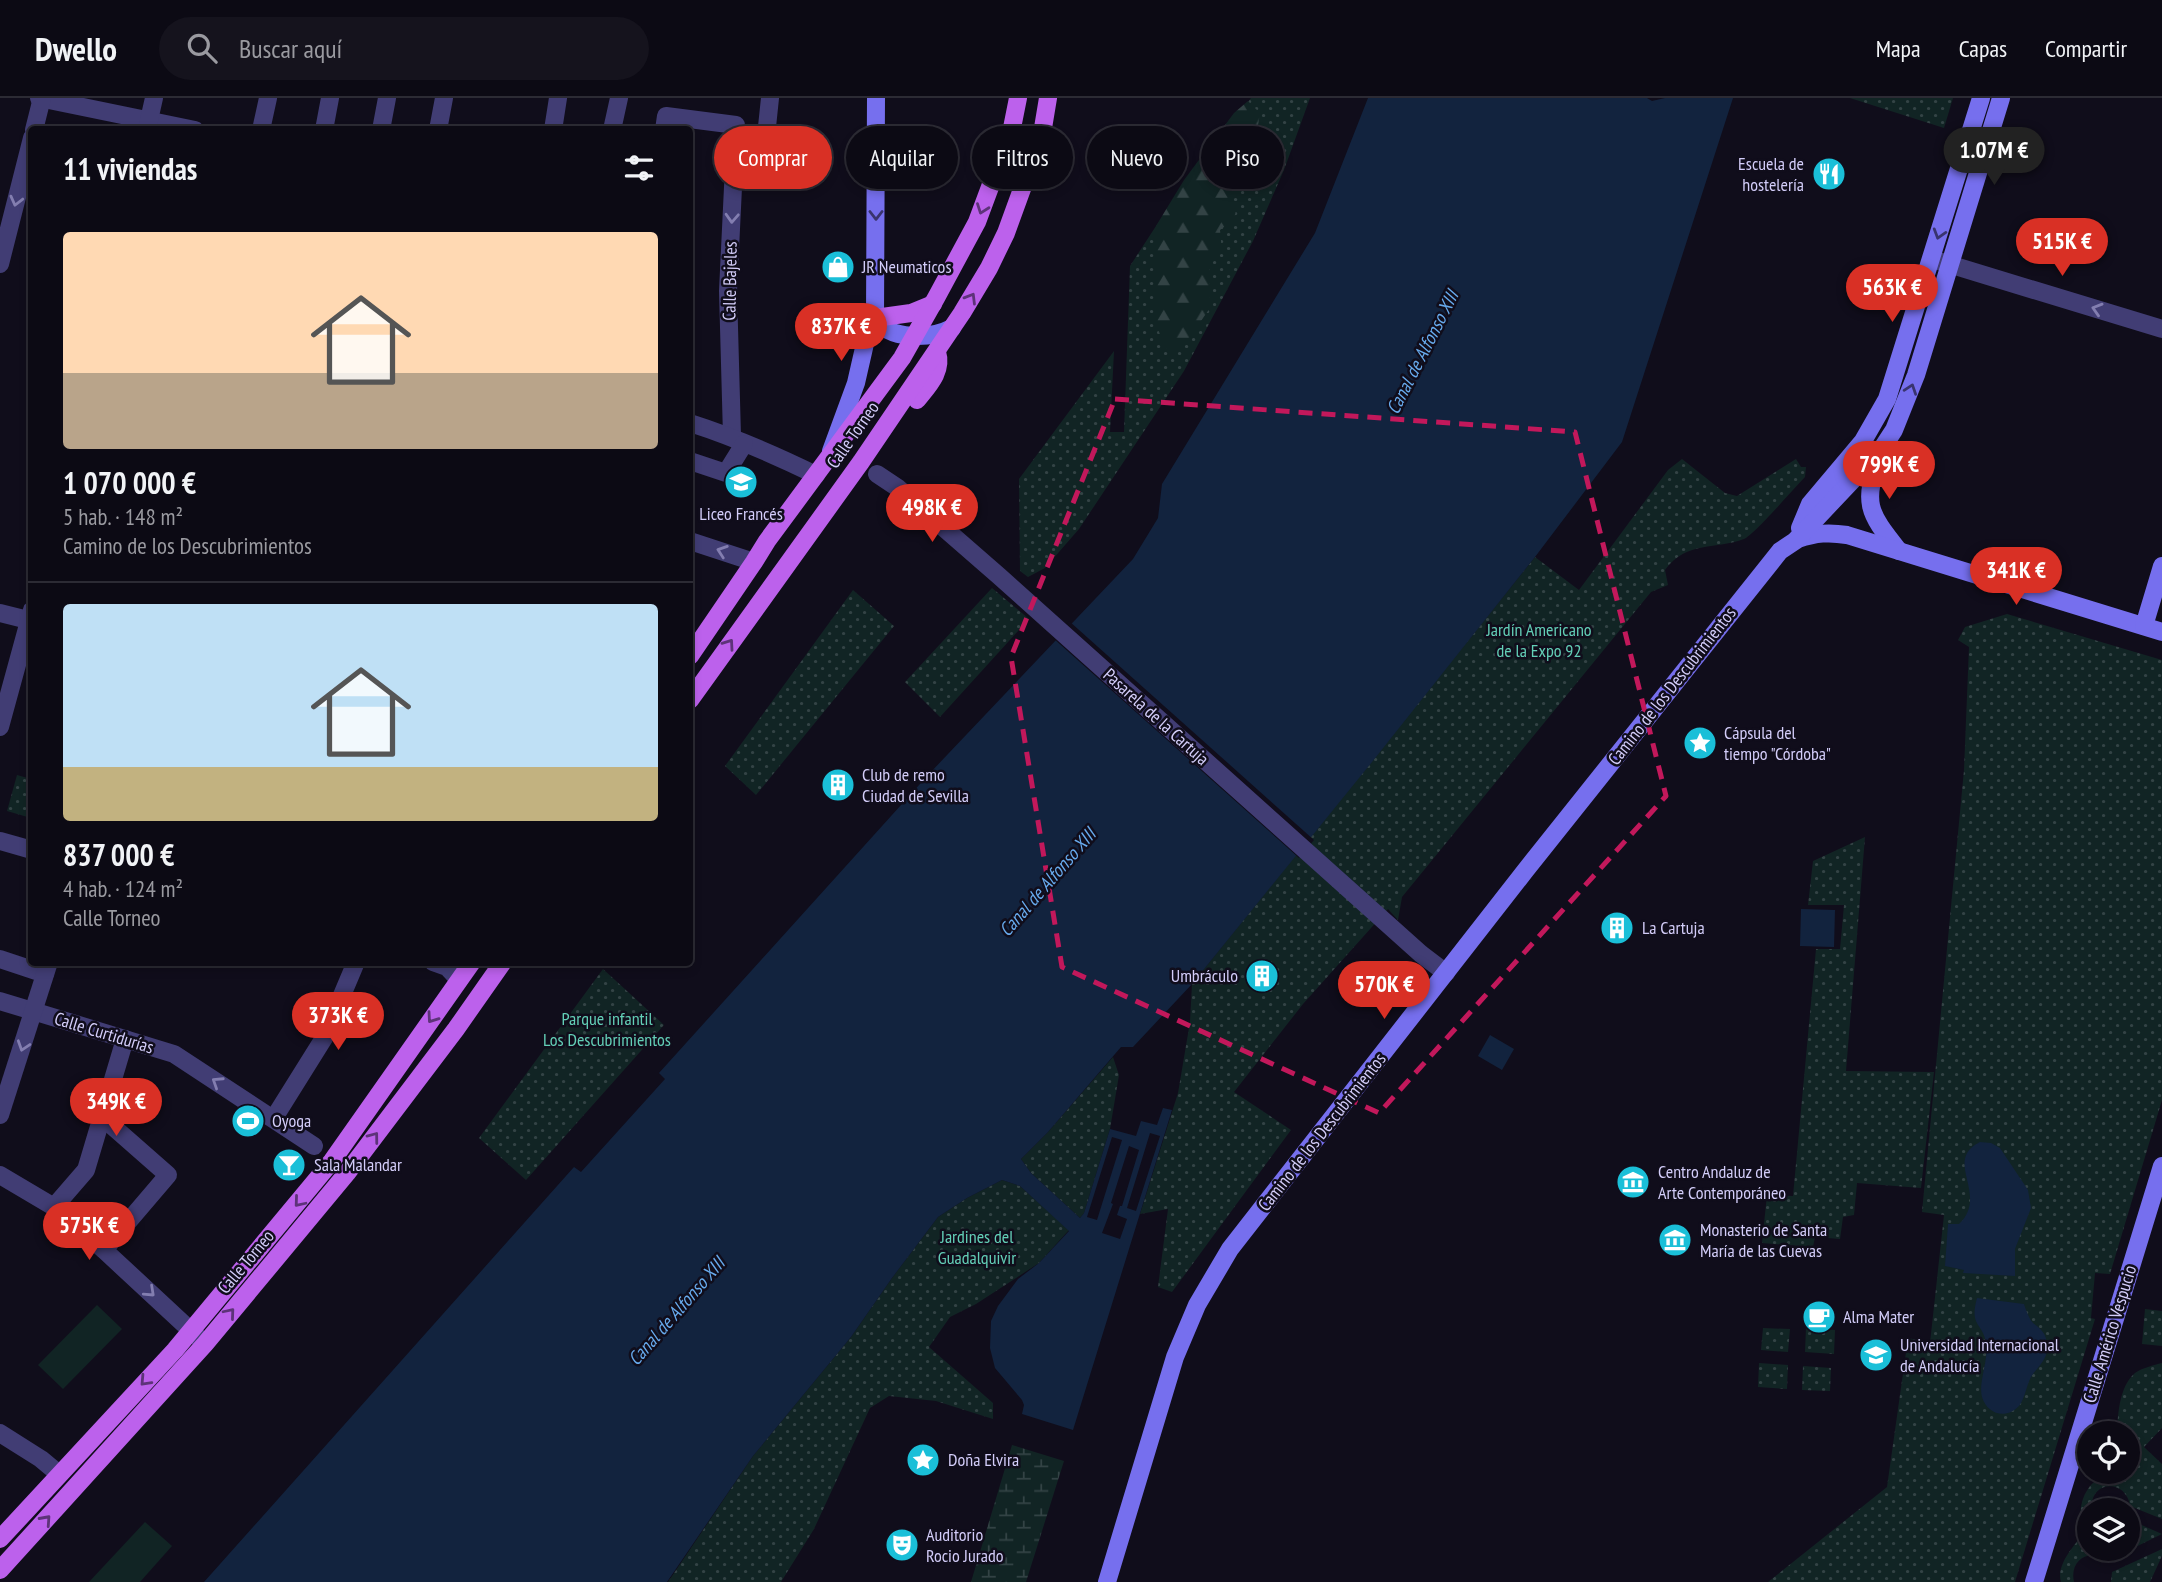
<!DOCTYPE html>
<html lang="es">
<meta charset="utf-8">
<style>
body{margin:0;font-family:"PT Sans Narrow",sans-serif;background:#15131d;color:#f1f3f6;height:100vh;display:flex;flex-direction:column;font-size:26px;white-space:nowrap}
*{box-sizing:border-box;margin:0}
p{font-size:23px;color:#9a9aa0}
.icon{flex:none;width:38px;height:38px;fill:none;stroke:currentColor;stroke-width:2;stroke-linecap:round;stroke-linejoin:round}
.map{position:relative;flex:1;overflow:hidden}
.sheet{position:absolute;left:28px;top:28px;width:665px;height:840px;display:flex;flex-direction:column;background:#0c0a14;border-radius:7px;box-shadow:0 4px 10px #0003,0 0 0 2px #2c2b34}
.sheet>*{flex:none}
.guide{position:absolute;left:714px;top:28px;width:665px;height:63px;display:flex;gap:14px}
.buttons{position:absolute;left:2077px;top:1323px;display:grid;gap:14px}
.buttons a{display:grid;place-items:center;width:63px;height:63px;border-radius:50%;background:#0c0a14;box-shadow:0 4px 10px #0003,0 0 0 2px #2c2b34;font-size:35px}
.price{position:absolute;translate:-50% -60px;padding:0 16px;border-radius:24px;background:#d93025;color:#fff;font-size:23px;line-height:46px;filter:drop-shadow(0 2px 4px #0008)}
.price::after{content:'';position:absolute;left:50%;top:42px;width:21px;height:16px;margin-left:-10px;background:inherit;clip-path:polygon(0 0,100% 0,50% 100%)}
.price.selected{background:#222;color:#fff}
ul{padding:0;list-style:none}
li{display:grid;align-content:center;gap:14px;height:371px;padding:0 35px}
li+li{border-top:2px solid #2c2b34}
li span{display:grid;place-items:center;height:217px;border-radius:7px;color:#555}
li>.icon{margin-inline-start:auto}
span .icon{width:126px;height:126px;fill:#fffc;stroke-width:1}
li b{font-size:30px}
h2{display:flex;justify-content:space-between;align-items:center;height:84px;padding:0 35px;font-size:30px}
.pill{padding:0 24px;border-radius:32px;background:#0c0a14;box-shadow:0 4px 10px #0003,0 0 0 2px #2c2b34;font-size:24px;line-height:63px}
.pill.selected{background:#d93025;color:#fff}
header{display:flex;align-items:center;gap:42px;box-sizing:border-box;height:98px;padding:0 35px;background:#0c0a14;border-bottom:2px solid #2c2b34}
header strong{font-size:33px}
nav{display:flex;gap:38px;margin-inline-start:auto;font-size:24px}
.search{width:490px;height:63px;background:#15131d;display:flex;align-items:center;gap:18px;box-sizing:border-box;padding:0 24px;border-radius:38px;color:#9a9aa0;font-size:26px}
.map>svg:first-child{display:block}
</style>
<header>
<strong>Dwello</strong>
<div class="search"><svg class="icon" aria-label="search" viewBox="0 0 24 24"><circle cx="10" cy="10" r="6"/><path d="M15 15l6 6"/></svg>Buscar aquí</div>
<nav><a>Mapa</a><a>Capas</a><a>Compartir</a></nav>
</header>
<div class="map">
<svg width="2162" height="1484" viewBox="0 0 2162 1484">
<defs>
<pattern id="green-dots" width="8" height="8" patternUnits="userSpaceOnUse" patternTransform="scale(1.75)"><rect width="8" height="8" fill="#112424"/><path d="M2 2h.1M6 6h.1" fill="none" stroke="#334345" stroke-width="1.8" stroke-linecap="round"/></pattern>
<pattern id="forest-firs" width="22" height="20" patternUnits="userSpaceOnUse" patternTransform="scale(1.75)"><rect width="22" height="20" fill="#112424"/><path d="M5 1l3.5 6h-7zM16 11l3.5 6h-7z" fill="#334345"/></pattern>
<pattern id="wetland-marsh" width="20" height="14" patternUnits="userSpaceOnUse" patternTransform="scale(1.75)"><rect width="20" height="14" fill="#112424"/><path d="M1 5h8M5 5V1M11 12h8M15 12V8" fill="none" stroke="#334345"/></pattern>
</defs>
<rect width="100%" height="100%" fill="#100d1b"/>
<g fill="url(#green-dots)">
<path d="M1251,0H1310L1284,72L1253,143L1184,273L1079,431L1045,470L1028,479L1020,473L1019,381L1114,253L1110,334H1124L1130,168L1156,128Z"/>
<path d="M1850,0H1953L1944,30Z"/>
<path d="M1682,361L1725,395L1737,398L1796,361L1801,369H1806L1805,379C1794,390 1754,437 1744,441C1716,452 1687,442 1665,472L1668,487L1651,494L1402,799L1398,822L1388,811L1303,906L1234,994L1291,1032L1172,1194L1158,1189L1168,1111L1140,1116L1178,995L1190,924L1192,886L1535,459L1579,492L1668,372Z"/>
<path d="M992,490L1029,521L940,619L905,584Z"/>
<path d="M853,492L894,528L756,697L725,668Z"/>
<path d="M2007,516L2162,562V1002L2110,1176L2095,1175L2091,1220L2095,1221L2015,1484H1768L1887,1389L1908,1240L1930,1245L1944,1117L1922,1114L1964,672L1969,549L1958,542L1965,529Z"/>
<path d="M17,677L31,681V720L7,713Z"/>
<path d="M1865,739L1846,973L1934,974L1921,1090L1857,1085L1854,1117L1843,1119L1840,1141L1815,1139L1813,1149L1762,1145L1767,1097L1793,1098L1816,851H1840L1844,807H1808L1813,763Z"/>
<path d="M603,871L664,927L526,1082L479,1040Z"/>
<path d="M1113,959L1119,977L1110,1031L1084,1115L1080,1120L1031,1075L1021,1061L1048,1034Z"/>
<path d="M1002,1082L1020,1088L1069,1132L1039,1165L976,1206L950,1219L929,1249L993,1305V1321L936,1303L889,1298L870,1310L814,1431L781,1484H668L753,1358L851,1239L892,1180L938,1119L967,1100Z"/>
<path d="M2145,1211L2162,1213V1248L2142,1246Z"/>
<path d="M1763,1230L1790,1231L1788,1254L1761,1252Z"/>
<path d="M1806,1230L1835,1232L1834,1256L1805,1254Z"/>
<path d="M1759,1265L1788,1267L1787,1291L1758,1289Z"/>
<path d="M2162,1265V1330L2144,1349L2162,1366V1421L2130,1408C2126,1379 2088,1383 2092,1412H2090V1451H2128V1421L2162,1436L2107,1463C2089,1449 2069,1463 2074,1484H2061C2056,1467 2073,1449 2083,1436C2079,1421 2079,1404 2088,1391C2092,1384 2100,1380 2104,1374H2128V1335H2117C2118,1316 2119,1289 2135,1275C2142,1270 2154,1267 2162,1265Z"/>
<path d="M1803,1268L1831,1270L1830,1293L1802,1292Z"/>
<path d="M2162,1451V1458L2150,1484H2111L2112,1474Z"/>
</g>
<path fill="url(#forest-firs)" d="M1248,3L1260,15L1258,27L1241,32L1237,49L1239,57L1252,66L1253,84L1231,98L1236,109L1235,120L1220,132L1222,154L1209,168L1210,210L1182,250L1167,251L1153,221L1156,194V128L1184,82L1234,15Z"/>
<path fill="url(#wetland-marsh)" d="M1012,1347L1064,1363L1026,1484H971Z"/>
<g fill="#112424">
<path d="M97,1207L122,1231L63,1291L38,1267Z"/>
<path d="M145,1424L172,1448L140,1484H89Z"/>
</g>
<g fill="#12233e" fill-rule="evenodd">
<path d="M1368,0H1647L1652,3L1665,0H1733L1622,344L1535,459L1372,664L1192,886L1133,949H1121L1048,1034L1021,1061L1031,1075L1080,1120L1084,1115L1110,1031L1136,1038L1141,1023L1157,1027L1163,1010L1172,1012L1073,1332L1022,1316L1024,1307L1022,1302L995,1270L990,1250L991,1223L998,1208L1018,1181L1039,1165L1069,1133L1020,1088L1002,1082L967,1100L938,1119L892,1180L851,1239L753,1358L667,1484H204L574,1069L581,1074L665,981L659,975L929,676L1133,461L1158,420L1162,386L1315,135ZM1150,1035L1160,1038L1136,1113L1127,1110ZM1112,1039L1122,1042L1097,1122L1087,1119ZM1129,1048L1139,1052L1122,1108H1120L1117,1117L1127,1121L1120,1141L1102,1135L1113,1106L1111,1105Z"/>
<path d="M1801,811L1835,812L1834,849L1800,848Z"/>
<path d="M1490,937L1514,951L1502,972L1478,958Z"/>
<path d="M1980,1044L1991,1045L2000,1050L2028,1092L2031,1110L2015,1151V1178L1963,1175L1964,1172L1945,1168L1948,1126H1959C1990,1096 1942,1063 1980,1044Z"/>
<path d="M1977,1200L2024,1206C2026,1212 2029,1221 2033,1225C2041,1231 2046,1235 2047,1246C2049,1261 2038,1268 2031,1279C2027,1286 2024,1303 2019,1308C2006,1322 1987,1316 1982,1299C1978,1284 1989,1262 1986,1245C1983,1225 1969,1229 1977,1200Z"/>
</g>
<path fill="#100d1b" d="M1069,523L1314,742L1299,760L1053,540Z"/>
<g fill="none" stroke-linecap="round" stroke-linejoin="round">
<g stroke="#413d74" stroke-width="18">
<path d="M39,0L195,32"/>
<path d="M147,31L154,0"/>
<path d="M34,32L42,0"/>
<path d="M261,32L268,0"/>
<path d="M324,32L330,0"/>
<path d="M381,32L387,0"/>
<path d="M438,32L444,0"/>
<path d="M553,32L558,0"/>
<path d="M612,32L619,0"/>
<path d="M664,32L666,18L736,27L728,193L732,338"/>
<path d="M736,48H765L770,0"/>
<path d="M1932,161L2162,231"/>
<path d="M0,166L32,40"/>
<path d="M690,325C734,339 775,357 816,377"/>
<path d="M690,363L726,375L744,346"/>
<path d="M877,376L898,390L999,478L1421,856L1446,875"/>
<path d="M690,443L754,464"/>
<path d="M0,515L32,523"/>
<path d="M0,629L32,512"/>
<path d="M0,743L32,752"/>
<path d="M0,861L45,876"/>
<path d="M433,864L447,869L459,882"/>
<path d="M0,903L174,956L314,1048"/>
<path d="M0,1017L49,864"/>
<path d="M102,1019L168,1077L104,1152"/>
<path d="M274,1020L324,940L356,864"/>
<path d="M0,1077L54,1109L104,1152L202,1243"/>
<path d="M54,1109L86,1072L125,941"/>
<path d="M0,1335L41,1361L59,1376"/>
</g>
<g stroke="#766fee" stroke-width="18">
<path d="M875,220C889,243 931,241 952,230"/>
<path d="M831,353L856,285L869,228L875,220L876,0"/>
<path d="M1880,356C1863,406 1867,413 1899,453"/>
<path d="M1800,430L1810,406L1863,343L1887,301L1981,0"/>
<path d="M1798,441C1816,435 1829,434 1847,437L2162,534"/>
<path d="M2144,528L2162,468"/>
<path d="M1107,1484L1175,1259L1197,1207L1230,1151L1525,773L1780,453L1795,443L1881,352L1894,332L1916,277L2001,0"/>
<path d="M2034,1484L2162,1068"/>
</g>
<g stroke="#bc61ec" stroke-width="18">
<path d="M875,220L911,215L933,206"/>
<path d="M917,302C929,287 943,273 937,254"/>
<path d="M690,558L754,464L767,443L902,260L936,200L977,124L1012,30L1018,0"/>
<path d="M690,602L861,364L962,215L989,170L1006,135L1042,36L1048,0"/>
<path d="M0,1441L175,1252L332,1063L472,864"/>
<path d="M0,1472L205,1246L347,1075L456,931L503,864"/>
</g>
</g>
<defs><path id="oneway-chevron" d="M-2-3.5L2.5 0L-2 3.5" fill="none" stroke-width="1.6" stroke-linecap="round" stroke-linejoin="round" transform="scale(1.75)"/></defs>
<g stroke="#837eb0">
<use href="#oneway-chevron" transform="translate(16 103) rotate(104)"/>
<use href="#oneway-chevron" transform="translate(732 120) rotate(93)"/>
<use href="#oneway-chevron" transform="translate(2097 211) rotate(-163)"/>
<use href="#oneway-chevron" transform="translate(722 453) rotate(-161)"/>
<use href="#oneway-chevron" transform="translate(23 948) rotate(108)"/>
<use href="#oneway-chevron" transform="translate(217 984) rotate(-147)"/>
<use href="#oneway-chevron" transform="translate(150 1194) rotate(43)"/>
</g>
<g stroke="#5d3379">
<use href="#oneway-chevron" transform="translate(982 111) rotate(110)"/>
<use href="#oneway-chevron" transform="translate(971 200) rotate(-59)"/>
<use href="#oneway-chevron" transform="translate(729 546) rotate(-55)"/>
<use href="#oneway-chevron" transform="translate(432 920) rotate(125)"/>
<use href="#oneway-chevron" transform="translate(374 1039) rotate(-53)"/>
<use href="#oneway-chevron" transform="translate(299 1104) rotate(130)"/>
<use href="#oneway-chevron" transform="translate(230 1215) rotate(-50)"/>
<use href="#oneway-chevron" transform="translate(145 1283) rotate(133)"/>
<use href="#oneway-chevron" transform="translate(46 1422) rotate(-48)"/>
</g>
<g stroke="#39346f">
<use href="#oneway-chevron" transform="translate(876 117) rotate(90)"/>
<use href="#oneway-chevron" transform="translate(1939 136) rotate(107)"/>
<use href="#oneway-chevron" transform="translate(1911 291) rotate(-71)"/>
</g>
<path fill="none" stroke="#c2185b" stroke-width="5" stroke-dasharray="14 9" stroke-linejoin="round" d="M1115,301L1575,334L1666,698L1379,1015L1062,869L1011,559Z"/>
<defs>
<symbol id="restaurant-disc" viewBox="-11 -11 22 22"><circle r="9.5" fill="#1abfd8" stroke="#100d1b"/><path d="M-5-6h1v4h1v-4h1v4h1v-4h1v5L-1.5 .5V6h-2V.5L-5-1ZM5-6V6H3V1.5H1.5Q1.5-4 5-6Z" fill="#fff"/></symbol>
<symbol id="shop-disc" viewBox="-11 -11 22 22"><circle r="9.5" fill="#1abfd8" stroke="#100d1b"/><path d="M-5-2.5h2.3a2.7 3.5 0 0 1 5.4 0H5L5.5 6h-11ZM-1.5-2.5h3a1.5 2.3 0 0 0-3 0Z" fill="#fff"/></symbol>
<symbol id="school-disc" viewBox="-11 -11 22 22"><circle r="9.5" fill="#1abfd8" stroke="#100d1b"/><path d="M0-5L7-2L0 1L-7-2ZM-4 1L0 2.5L4 1V4Q0 6-4 4Z" fill="#fff"/></symbol>
<symbol id="sight-disc" viewBox="-11 -11 22 22"><circle r="9.5" fill="#1abfd8" stroke="#100d1b"/><path d="M0-6L1.8-2.2L6-1.7L2.9 1.2L3.7 5.4L0 3.3L-3.7 5.4L-2.9 1.2L-6-1.7L-1.8-2.2Z" fill="#fff"/></symbol>
<symbol id="building-disc" viewBox="-11 -11 22 22"><circle r="9.5" fill="#1abfd8" stroke="#100d1b"/><path d="M-4-6H4V6H1V3H-1V6H-4ZM-2.5-4.3h1.7v1.8h-1.7ZM.8-4.3h1.7v1.8H.8ZM-2.5-1h1.7V.8h-1.7ZM.8-1h1.7V.8H.8Z" fill="#fff"/></symbol>
<symbol id="stadium-disc" viewBox="-11 -11 22 22"><circle r="9.5" fill="#1abfd8" stroke="#100d1b"/><path d="M0-5a6.5 5 0 1 0 0 10a6.5 5 0 1 0 0-10ZM-3.5-1.8h7v3.6h-7Z" fill="#fff"/></symbol>
<symbol id="bar-disc" viewBox="-11 -11 22 22"><circle r="9.5" fill="#1abfd8" stroke="#100d1b"/><path d="M-6-5H6L.8 .8V4.5H3.5V6h-7V4.5H-.8V.8Z" fill="#fff"/></symbol>
<symbol id="museum-disc" viewBox="-11 -11 22 22"><circle r="9.5" fill="#1abfd8" stroke="#100d1b"/><path d="M0-6L6-3V-2H-6V-3ZM-5-1h2V3h-2ZM-1-1h2V3h-2ZM3-1h2V3H3ZM-6 4H6V6H-6Z" fill="#fff"/></symbol>
<symbol id="cafe-disc" viewBox="-11 -11 22 22"><circle r="9.5" fill="#1abfd8" stroke="#100d1b"/><path d="M-5.5-4.5H6V0H3Q3 3.5 0 3.5H-2.5Q-5.5 3.5-5.5 0ZM3-3.2v2h1.7v-2ZM-6 4.5H4V6H-6Z" fill="#fff"/></symbol>
<symbol id="university-disc" viewBox="-11 -11 22 22"><circle r="9.5" fill="#1abfd8" stroke="#100d1b"/><path d="M0-5L7-2L0 1L-7-2ZM-4 1L0 2.5L4 1V4Q0 6-4 4Z" fill="#fff"/></symbol>
<symbol id="theatre-disc" viewBox="-11 -11 22 22"><circle r="9.5" fill="#1abfd8" stroke="#100d1b"/><path d="M-5-5.5Q0-4 5-5.5V0Q5 5 0 6Q-5 5-5 0ZM-3.3-2.5H-1v1.5H-3.3ZM1-2.5H3.3v1.5H1ZM-2.8 1Q0 5.5 2.8 1Z" fill="#fff"/></symbol>
</defs>
<g fill-rule="evenodd">
<use href="#restaurant-disc" x="1810" y="57" width="38" height="38"/>
<use href="#shop-disc" x="819" y="150" width="38" height="38"/>
<use href="#school-disc" x="722" y="365" width="38" height="38"/>
<use href="#sight-disc" x="1681" y="626" width="38" height="38"/>
<use href="#building-disc" x="819" y="668" width="38" height="38"/>
<use href="#building-disc" x="1598" y="811" width="38" height="38"/>
<use href="#building-disc" x="1243" y="859" width="38" height="38"/>
<use href="#stadium-disc" x="229" y="1004" width="38" height="38"/>
<use href="#bar-disc" x="270" y="1048" width="38" height="38"/>
<use href="#museum-disc" x="1614" y="1065" width="38" height="38"/>
<use href="#museum-disc" x="1656" y="1123" width="38" height="38"/>
<use href="#cafe-disc" x="1800" y="1200" width="38" height="38"/>
<use href="#university-disc" x="1857" y="1238" width="38" height="38"/>
<use href="#sight-disc" x="904" y="1343" width="38" height="38"/>
<use href="#theatre-disc" x="883" y="1428" width="38" height="38"/>
</g>
<g text-anchor="middle" stroke-width="5" stroke-linejoin="round" paint-order="stroke">
<g font-size="18" fill="#d3cdf9" stroke="#100d1b" text-anchor="start">
<text x="1804" y="72" text-anchor="end">Escuela de<tspan x="1804" dy="21">hostelería</tspan></text>
<text x="862" y="175">JR Neumaticos</text>
<text x="741" y="422" text-anchor="middle">Liceo Francés</text>
<text x="1724" y="641">Cápsula del<tspan x="1724" dy="21">tiempo "Córdoba"</tspan></text>
<text x="862" y="683">Club de remo<tspan x="862" dy="21">Ciudad de Sevilla</tspan></text>
<text x="1642" y="836">La Cartuja</text>
<text x="1238" y="884" text-anchor="end">Umbráculo</text>
<text x="272" y="1029">Oyoga</text>
<text x="314" y="1073">Sala Malandar</text>
<text x="1658" y="1080">Centro Andaluz de<tspan x="1658" dy="21">Arte Contemporáneo</tspan></text>
<text x="1700" y="1138">Monasterio de Santa<tspan x="1700" dy="21">María de las Cuevas</tspan></text>
<text x="1843" y="1225">Alma Mater</text>
<text x="1900" y="1253">Universidad Internacional<tspan x="1900" dy="21">de Andalucía</tspan></text>
<text x="948" y="1368">Doña Elvira</text>
<text x="926" y="1443">Auditorio<tspan x="926" dy="21">Rocio Jurado</tspan></text>
</g>
<g font-size="18" fill="#d3cdf9" stroke="#100d1b">
<text transform="translate(730 183) rotate(-89)" y="6">Calle Bajeles</text>
<text transform="translate(853 337) rotate(-55)" y="6">Calle Torneo</text>
<text transform="translate(1672 588) rotate(-52)" y="6">Camino de los Descubrimientos</text>
<text transform="translate(1156 619) rotate(42)" y="6">Pasarela de la Cartuja</text>
<text transform="translate(104 935) rotate(17)" y="6">Calle Curtidurías</text>
<text transform="translate(1322 1034) rotate(-52)" y="6">Camino de los Descubrimientos</text>
<text transform="translate(246 1164) rotate(-50)" y="6">Calle Torneo</text>
<text transform="translate(2110 1236) rotate(-73)" y="6">Calle Américo Vespucio</text>
</g>
<g font-size="18" fill="#63cfb7" stroke="#100d1b">
<text x="1539" y="538">Jardín Americano<tspan x="1539" dy="21">de la Expo 92</tspan></text>
<text x="607" y="927">Parque infantil<tspan x="607" dy="21">Los Descubrimientos</tspan></text>
<text x="977" y="1145">Jardines del<tspan x="977" dy="21">Guadalquivir</tspan></text>
</g>
<g font-size="19" font-style="italic" fill="#67aaed" stroke="#100d1b">
<text transform="translate(1422 254) rotate(-63)" y="7">Canal de Alfonso XIII</text>
<text transform="translate(1047 784) rotate(-49)" y="7">Canal de Alfonso XIII</text>
<text transform="translate(676 1213) rotate(-49)" y="7">Canal de Alfonso XIII</text>
</g>
</g>
</svg>
<div class="buttons">
<a><svg class="icon" aria-label="locate" viewBox="0 0 24 24"><circle cx="12" cy="12" r="6"/><path d="M12 2v4M12 18v4M2 12h4M18 12h4"/></svg></a>
<a><svg class="icon" aria-label="layers" viewBox="0 0 24 24"><path d="M12 4l9 5-9 5-9-5zM3 14l9 5 9-5"/></svg></a>
</div>
<b class="price selected" style="left:1994px;top:89px">1.07M €</b>
<b class="price" style="left:2062px;top:180px">515K €</b>
<b class="price" style="left:1892px;top:226px">563K €</b>
<b class="price" style="left:841px;top:265px">837K €</b>
<b class="price" style="left:1889px;top:403px">799K €</b>
<b class="price" style="left:932px;top:446px">498K €</b>
<b class="price" style="left:2016px;top:509px">341K €</b>
<b class="price" style="left:1384px;top:923px">570K €</b>
<b class="price" style="left:338px;top:954px">373K €</b>
<b class="price" style="left:116px;top:1040px">349K €</b>
<b class="price" style="left:89px;top:1164px">575K €</b>
<div class="guide">
<a class="pill selected">Comprar</a>
<a class="pill">Alquilar</a>
<a class="pill">Filtros</a>
<a class="pill">Nuevo</a>
<a class="pill">Piso</a>
</div>
<section class="sheet">
<h2>11 viviendas<svg class="icon" aria-label="filters" viewBox="0 0 24 24"><path d="M4 7h16M4 17h16"/><circle cx="9" cy="7" r="2"/><circle cx="15" cy="17" r="2"/></svg></h2>
<ul>
<li><span style="background:linear-gradient(#ffd9b3 65%,#b9a48a 0)"><svg class="icon" aria-label="home" viewBox="0 0 24 24"><path d="M3 11l9-7 9 7M6 9v11h12V9"/></svg></span><div><b>1 070 000 €</b><p>5 hab. · 148 m²</p><p>Camino de los Descubrimientos</p></div></li>
<li><span style="background:linear-gradient(#bfe0f5 75%,#c2b280 0)"><svg class="icon" aria-label="home" viewBox="0 0 24 24"><path d="M3 11l9-7 9 7M6 9v11h12V9"/></svg></span><div><b>837 000 €</b><p>4 hab. · 124 m²</p><p>Calle Torneo</p></div></li>
</ul>
</section>
</div>
